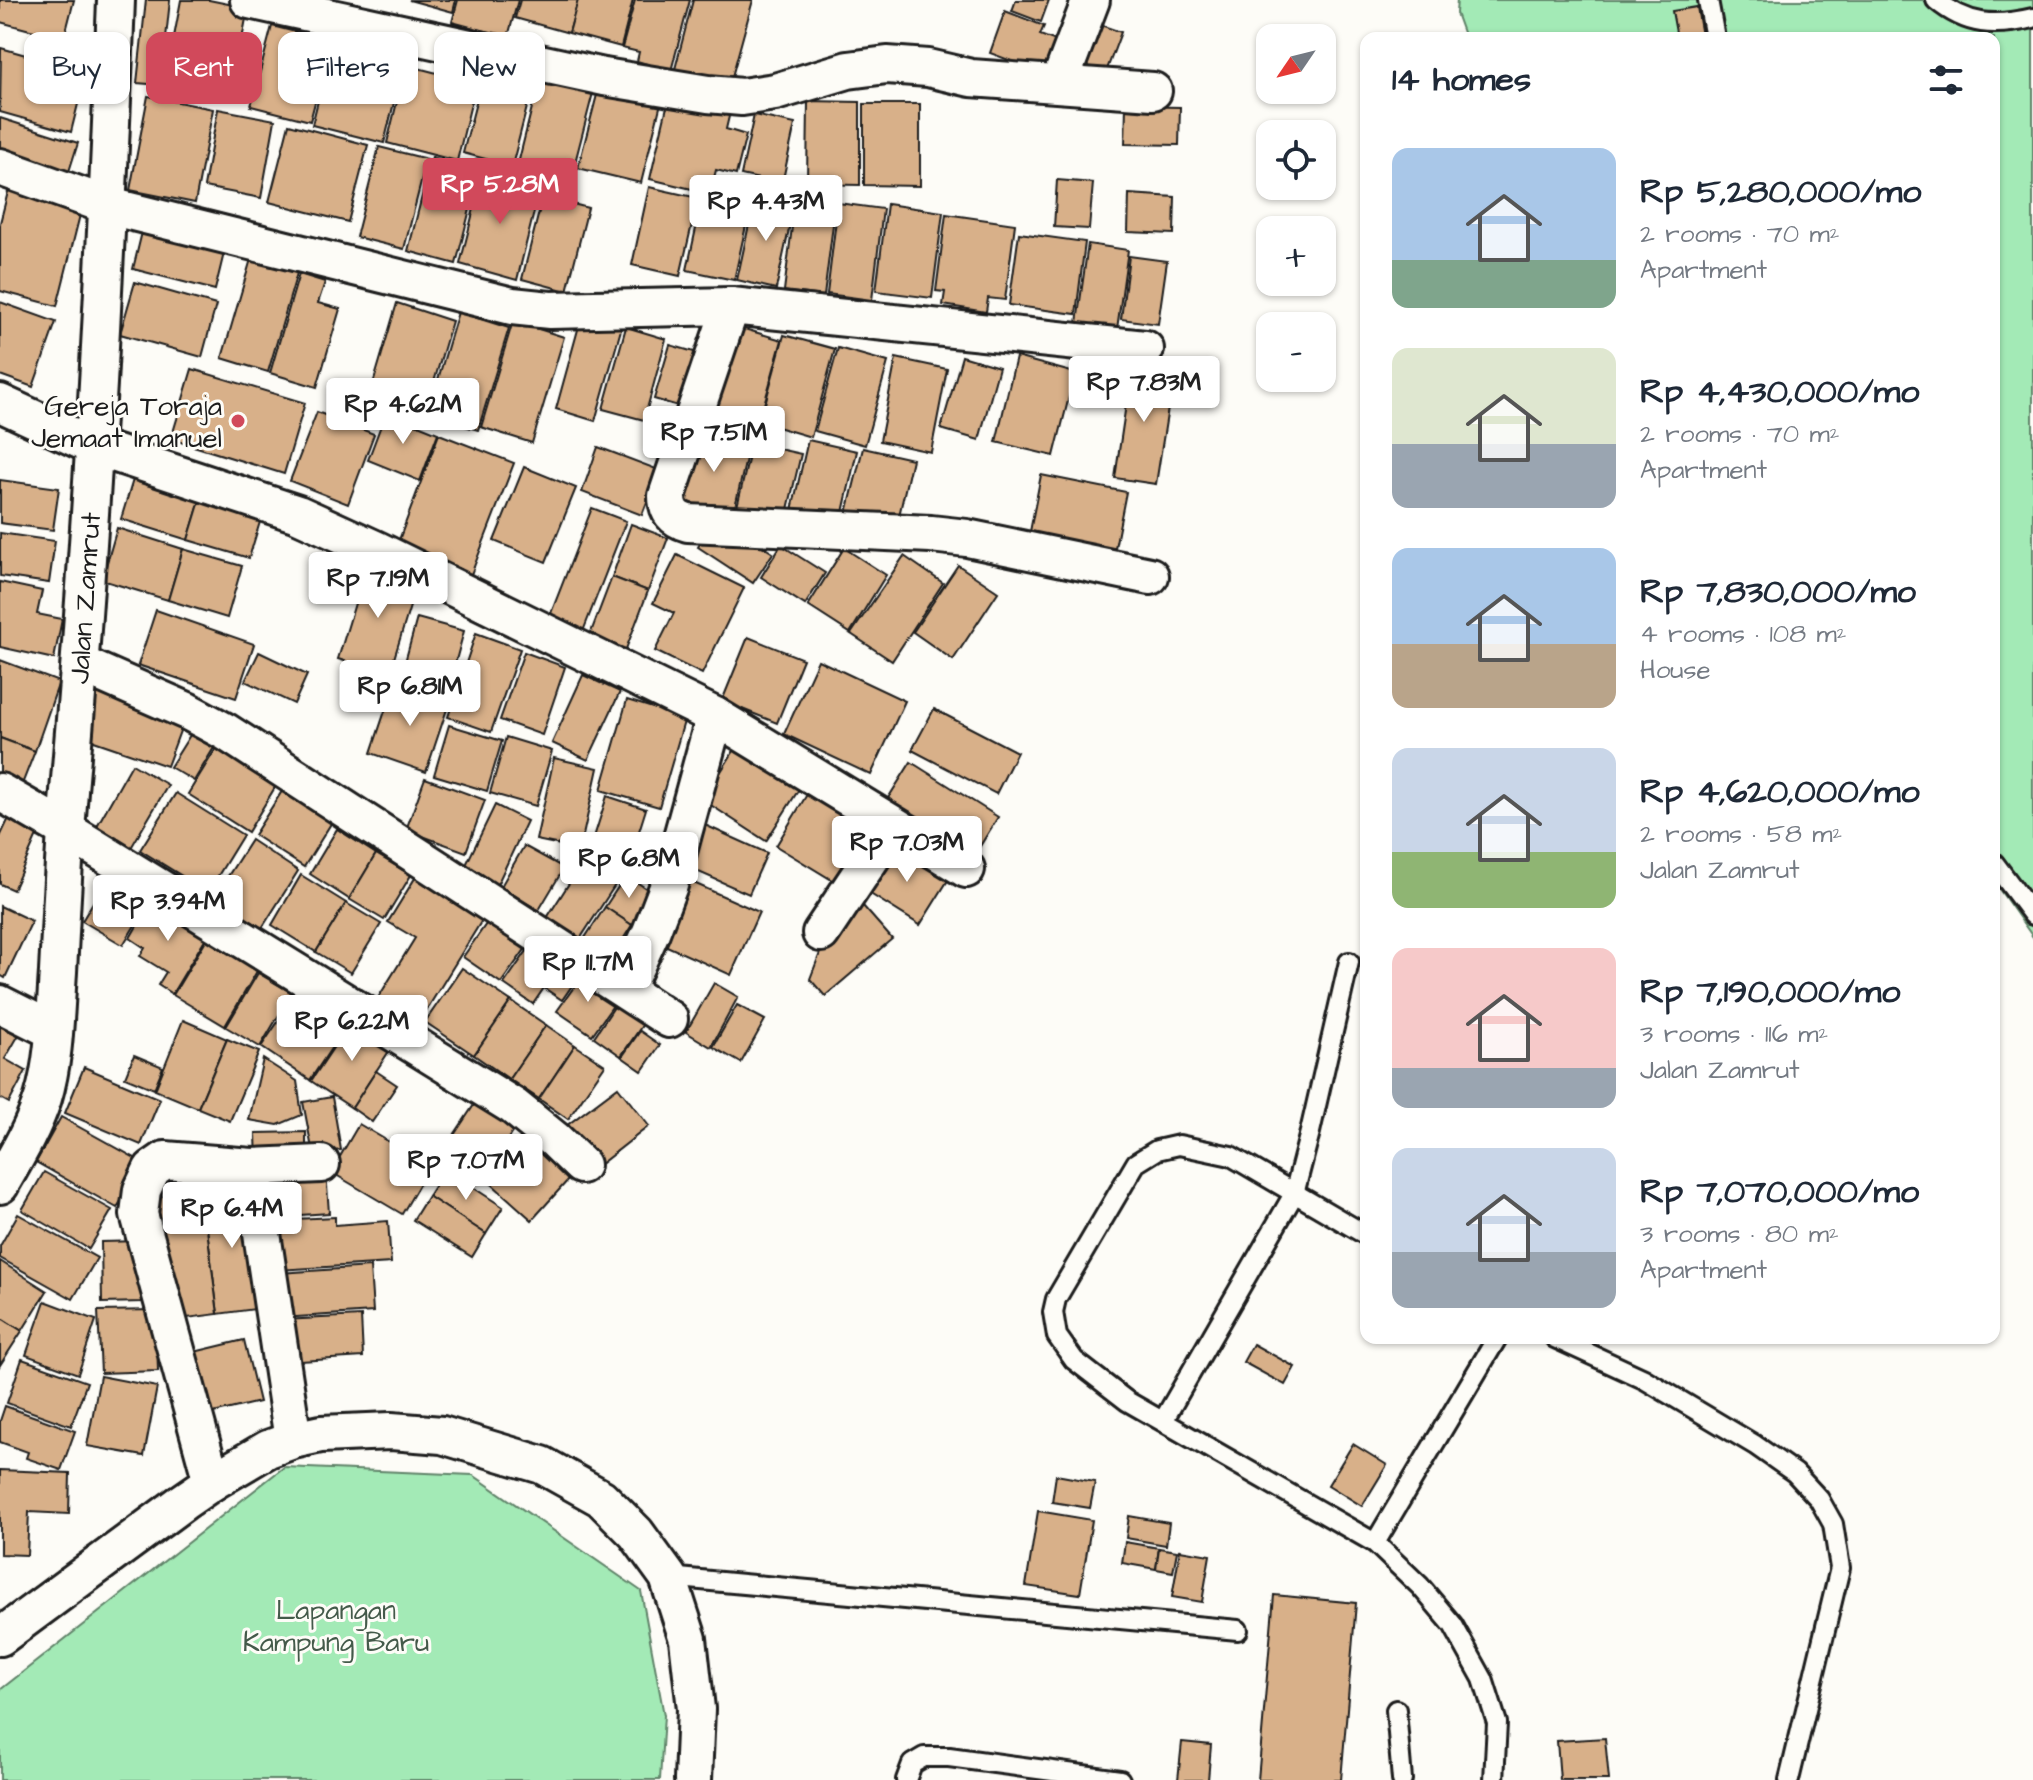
<!DOCTYPE html>
<meta charset="utf-8">
<style>
body{margin:0;font-family:"Architects Daughter",sans-serif;background:#f2f2f3;color:#1f2937;height:100vh;display:flex;flex-direction:column;font-size:30px;white-space:nowrap}
*{box-sizing:border-box;margin:0}
p{font-size:26px;color:#747a83}
.icon{flex:none;width:44px;height:44px;fill:none;stroke:currentColor;stroke-width:2;stroke-linecap:round;stroke-linejoin:round}
.map{position:relative;flex:1;overflow:hidden}
.sheet{position:absolute;left:1360px;top:32px;width:640px;height:1312px;display:flex;flex-direction:column;background:#fff;border-radius:16px;box-shadow:0 2px 6px #0004}
.sheet>*{flex:none}
.top-card{position:absolute;left:24px;top:32px;width:760px;height:72px;display:flex;gap:16px}
.needle{width:52px;rotate:235deg}
.buttons{position:absolute;left:1256px;top:24px;display:grid;gap:16px}
.buttons a{display:grid;place-items:center;width:80px;height:80px;border-radius:16px;background:#fff;box-shadow:0 2px 6px #0004;font-size:40px}
.price{position:absolute;translate:-50% -68px;padding:0 18px;border-radius:8px;background:#fff;color:#222;font-size:26px;line-height:52px;filter:drop-shadow(0 2px 4px #0008)}
.price::after{content:'';position:absolute;left:50%;top:48px;width:24px;height:18px;margin-left:-12px;background:inherit;clip-path:polygon(0 0,100% 0,50% 100%)}
.price.active{background:#d1495b;color:#fff}
ul{padding:0;list-style:none}
li{display:flex;align-items:center;gap:24px;height:200px;padding:0 32px}
li span{display:grid;place-items:center;flex:none;width:224px;height:160px;border-radius:16px;color:#555}
li>.icon{margin-inline-start:auto}
span .icon{width:96px;height:96px;fill:#fffc;stroke-width:1}
li b{font-size:34px}
h2{display:flex;justify-content:space-between;align-items:center;height:96px;padding:0 32px;font-size:34px}
.pill{padding:0 28px;border-radius:16px;background:#fff;box-shadow:0 2px 6px #0004;font-size:28px;line-height:72px}
.pill.active{background:#d1495b;color:#fff}
.map>svg:first-child{display:block}
</style>
<div class="map">
<svg width="2033" height="1780" viewBox="0 0 2033 1780">
<rect width="100%" height="100%" fill="#fdfcf7"/>
<filter id="ink" filterUnits="userSpaceOnUse"><feTurbulence type="fractalNoise" baseFrequency=".0125" numOctaves="2"/><feDisplacementMap in="SourceGraphic" scale="16" xChannelSelector="R" yChannelSelector="G"/><feConvolveMatrix kernelMatrix="1 2 1 2 8 2 1 2 1" color-interpolation-filters="sRGB"/></filter>
<g filter="url(#ink)">
<g fill="#a3eab6" stroke="#608369" stroke-width="2">
<path d="M1457,0H2033V937L1994,882V38H1465L1456,13Z"/>
<path d="M284,1467L473,1475L641,1591L664,1715L660,1780H0V1690Z"/>
</g>
<g fill="#d8b089" stroke="#1c1c1c" stroke-width="2">
<path d="M0,0H74L64,39L0,22Z"/>
<path d="M146,0H170L161,85L137,83Z"/>
<path d="M181,0H209L248,8L233,87L167,74Z"/>
<path d="M409,0H456L453,12Z"/>
<path d="M458,0H518L508,37L452,22Z"/>
<path d="M520,0H578L569,33L515,18Z"/>
<path d="M578,0H633L621,47L569,33Z"/>
<path d="M635,0H690L671,71L637,61L639,52L622,48Z"/>
<path d="M693,0H753L730,84L675,69Z"/>
<path d="M1016,0H1049L1041,22L1012,11Z"/>
<path d="M1697,7L1702,36L1677,38L1672,11Z"/>
<path d="M1005,11L1044,26L1040,35L1064,44L1052,76L990,53Z"/>
<path d="M1089,21L1121,32L1106,72L1075,62Z"/>
<path d="M272,26L331,41L310,121L251,106Z"/>
<path d="M332,44L404,62L384,143L312,125Z"/>
<path d="M1,48L86,72L71,132L0,112Z"/>
<path d="M406,65L476,83L457,161L387,143Z"/>
<path d="M541,71L595,85L571,178L518,164Z"/>
<path d="M483,75L532,87L512,166L463,153Z"/>
<path d="M599,87L661,103L641,183L578,168Z"/>
<path d="M148,96L213,109L195,203L130,190Z"/>
<path d="M669,98L730,112L726,129L746,135L736,175L716,170L713,182L699,179L696,190L650,179Z"/>
<path d="M808,101L860,102V185L807,184Z"/>
<path d="M864,104H920V186L864,185Z"/>
<path d="M1126,106L1180,107L1179,145L1125,144Z"/>
<path d="M218,109L275,120L261,198L204,187Z"/>
<path d="M754,115L795,124L782,184L741,175Z"/>
<path d="M0,118L78,143L66,181L0,160Z"/>
<path d="M289,124L368,145L348,222L269,202Z"/>
<path d="M379,147L427,159L404,249L356,237Z"/>
<path d="M432,157L480,170L456,264L408,251Z"/>
<path d="M483,173L540,188L517,280L460,264Z"/>
<path d="M1057,180L1093,183L1089,229L1054,227Z"/>
<path d="M10,184L83,203L57,306L0,291V223Z"/>
<path d="M649,187L698,198L680,276L632,265Z"/>
<path d="M705,187L752,198L734,280L687,270Z"/>
<path d="M1129,194L1175,197L1174,234L1128,232Z"/>
<path d="M543,196L588,208L567,291L522,279Z"/>
<path d="M755,197L794,206L776,289L737,280Z"/>
<path d="M838,203L883,209L872,300L827,294Z"/>
<path d="M887,204L943,212L932,298L876,291Z"/>
<path d="M794,211L834,216L824,296L784,291Z"/>
<path d="M946,214L1015,224L1005,300L988,298L986,312L943,305L945,292L936,291Z"/>
<path d="M142,232L224,253L215,290L133,269Z"/>
<path d="M1019,233L1085,242L1076,314L1009,305Z"/>
<path d="M1088,244L1128,250L1117,329L1077,323Z"/>
<path d="M1129,256L1167,261L1158,324L1121,319Z"/>
<path d="M251,259L297,273L268,372L222,358Z"/>
<path d="M299,274L325,282L318,303L340,309L317,387L270,373Z"/>
<path d="M135,282L216,305L202,357L120,334Z"/>
<path d="M0,302L56,322L33,387L0,375Z"/>
<path d="M397,303L452,321L426,409L371,391Z"/>
<path d="M458,312L509,328L478,430L452,422L453,417L429,410Z"/>
<path d="M582,315L622,326L595,421L556,409Z"/>
<path d="M513,321L564,337L532,443L481,427Z"/>
<path d="M734,326L782,340L756,433L708,419Z"/>
<path d="M626,327L666,339L644,420L603,409Z"/>
<path d="M784,335L835,349L811,437L760,422Z"/>
<path d="M670,345L701,354L685,408L654,399Z"/>
<path d="M838,348L888,362L865,445L815,431Z"/>
<path d="M962,356L999,367L979,440L941,429Z"/>
<path d="M1016,357L1075,373L1054,456L996,442Z"/>
<path d="M896,358L947,369L931,452L880,441Z"/>
<path d="M1132,364L1174,370L1156,484L1115,478Z"/>
<path d="M192,369L305,403L284,474L171,439Z"/>
<path d="M317,412L374,434L348,504L290,481Z"/>
<path d="M386,412L438,433L420,481L368,460Z"/>
<path d="M697,429L750,441L732,520L679,508Z"/>
<path d="M439,434L514,463L470,577L396,548Z"/>
<path d="M808,440L857,451L841,521L792,510Z"/>
<path d="M752,443L801,454L785,522L736,511Z"/>
<path d="M598,447L659,470L642,515L582,492Z"/>
<path d="M863,448L912,459L896,529L846,517Z"/>
<path d="M524,467L576,488L546,562L494,541Z"/>
<path d="M135,473L202,494L188,540L121,519Z"/>
<path d="M1041,475L1126,492L1113,558L1028,542Z"/>
<path d="M0,480L59,488L53,530L0,523Z"/>
<path d="M202,494L263,512L249,558L188,540Z"/>
<path d="M592,508L626,521L582,634L548,621Z"/>
<path d="M631,524L668,538L648,591L612,577Z"/>
<path d="M710,527L738,531L773,553L753,583L698,547Z"/>
<path d="M117,528L183,549L168,600L102,580Z"/>
<path d="M0,533L55,541L49,583L0,576Z"/>
<path d="M781,545L825,573L805,605L761,577Z"/>
<path d="M844,548L886,575L850,633L808,606Z"/>
<path d="M183,549L242,566L227,618L168,600Z"/>
<path d="M677,555L744,588L702,674L655,651L674,613L653,603Z"/>
<path d="M904,556L943,583L892,661L851,634Z"/>
<path d="M367,564L418,580L389,675L338,659Z"/>
<path d="M958,565L998,592L953,660L913,632Z"/>
<path d="M612,577L648,591L626,649L590,635Z"/>
<path d="M0,582L42,591L37,614L62,619L54,659L0,647Z"/>
<path d="M156,610L254,644L236,698L138,665Z"/>
<path d="M417,618L464,631L448,690L401,677Z"/>
<path d="M476,633L520,649L491,732L448,717Z"/>
<path d="M748,637L803,659L777,723L722,701Z"/>
<path d="M259,652L307,675L294,704L245,681Z"/>
<path d="M524,652L565,667L542,735L500,720Z"/>
<path d="M0,660L59,682L35,751L0,738Z"/>
<path d="M818,660L905,701L871,775L784,734Z"/>
<path d="M583,675L620,692L588,760L552,743Z"/>
<path d="M394,684L449,703L426,772L371,753Z"/>
<path d="M96,688L184,720L167,766L91,740Z"/>
<path d="M627,700L685,718L659,807L601,790Z"/>
<path d="M934,709L1017,752L996,794L912,750Z"/>
<path d="M449,725L502,741L487,791L434,775Z"/>
<path d="M195,727L218,741L194,781L170,767Z"/>
<path d="M506,737L552,751L536,806L490,793Z"/>
<path d="M0,738L35,751L21,787L0,779Z"/>
<path d="M220,742L280,779L248,832L188,794Z"/>
<path d="M737,746L801,786L766,841L703,800Z"/>
<path d="M554,758L598,768L580,849L536,840Z"/>
<path d="M911,762L998,817L972,859L885,803Z"/>
<path d="M132,764L168,785L128,853L93,833Z"/>
<path d="M425,778L485,800L466,852L406,830Z"/>
<path d="M286,785L335,817L304,867L254,835Z"/>
<path d="M809,791L870,827L837,883L776,846Z"/>
<path d="M176,793L243,835L208,892L140,850Z"/>
<path d="M607,796L646,809L629,863L590,850Z"/>
<path d="M495,805L527,821L497,885L464,869Z"/>
<path d="M10,816L40,829L13,890L0,884V837Z"/>
<path d="M696,821L767,853L749,894L678,863Z"/>
<path d="M337,829L376,854L349,899L310,874Z"/>
<path d="M251,840L298,871L262,928L214,898Z"/>
<path d="M894,842L950,877L920,925L864,890Z"/>
<path d="M524,846L564,868L539,910L500,888Z"/>
<path d="M376,854L411,875L384,920L349,899Z"/>
<path d="M584,860L617,882L578,942L545,921Z"/>
<path d="M420,870L487,912L416,1027L375,1003L415,938L388,922Z"/>
<path d="M111,872L152,897L123,945L82,921Z"/>
<path d="M301,875L346,903L316,952L272,925Z"/>
<path d="M626,875L653,893L632,925L605,907Z"/>
<path d="M687,880L759,912L731,975L660,943Z"/>
<path d="M152,900L208,934L172,994L158,985L166,972L140,956L145,948L130,938Z"/>
<path d="M346,903L381,924L351,973L316,952Z"/>
<path d="M0,906L32,921L5,978L0,975Z"/>
<path d="M863,906L892,939L825,996L810,979L825,940Z"/>
<path d="M605,907L632,925L607,965L579,947Z"/>
<path d="M493,914L531,941L501,983L463,957Z"/>
<path d="M209,935L260,966L225,1026L173,995Z"/>
<path d="M536,938L582,971L562,1000L544,988L533,1004L504,984Z"/>
<path d="M462,968L511,1001L474,1055L425,1022Z"/>
<path d="M258,973L292,993L260,1047L226,1027Z"/>
<path d="M584,973L619,997L592,1035L557,1011Z"/>
<path d="M714,983L738,997L711,1047L686,1032Z"/>
<path d="M303,985L352,1017L310,1080L261,1047Z"/>
<path d="M511,1001L546,1025L509,1079L474,1055Z"/>
<path d="M616,1004L643,1024L621,1056L594,1037Z"/>
<path d="M737,1005L765,1020L741,1063L713,1047Z"/>
<path d="M353,1018L393,1045L352,1108L311,1081Z"/>
<path d="M183,1020L227,1039L198,1108L155,1090Z"/>
<path d="M0,1022L20,1033L5,1059L26,1071L9,1103L0,1098Z"/>
<path d="M546,1025L575,1045L539,1099L509,1079Z"/>
<path d="M640,1031L660,1045L642,1071L622,1057Z"/>
<path d="M227,1039L259,1052L230,1121L198,1108Z"/>
<path d="M575,1045L605,1065L568,1119L539,1099Z"/>
<path d="M134,1055L163,1067L154,1089L125,1077Z"/>
<path d="M263,1059L297,1081L302,1115L278,1125L249,1120Z"/>
<path d="M84,1067L160,1099L141,1145L65,1113Z"/>
<path d="M376,1071L397,1085L372,1122L352,1108Z"/>
<path d="M618,1087L649,1126L594,1169L562,1129Z"/>
<path d="M484,1090L523,1116L485,1173L446,1147Z"/>
<path d="M332,1097L341,1150L313,1154L303,1102Z"/>
<path d="M61,1117L142,1162L117,1208L36,1162Z"/>
<path d="M359,1124L430,1166L402,1214L331,1172Z"/>
<path d="M531,1126L578,1169L532,1220L485,1178Z"/>
<path d="M306,1132V1162H257L256,1133Z"/>
<path d="M445,1169L503,1207L486,1234L428,1196Z"/>
<path d="M326,1171L329,1213L271,1217L268,1174Z"/>
<path d="M44,1172L112,1210L89,1249L22,1210Z"/>
<path d="M246,1185L263,1308L218,1314L202,1191Z"/>
<path d="M202,1191L218,1314L172,1320L156,1197Z"/>
<path d="M428,1196L486,1234L472,1257L413,1220Z"/>
<path d="M18,1214L97,1258L73,1299L0,1258V1246Z"/>
<path d="M335,1217V1225L388,1221L391,1263L278,1270L274,1220Z"/>
<path d="M142,1241L143,1302L102,1303L101,1242Z"/>
<path d="M0,1261L47,1291L22,1331L0,1317Z"/>
<path d="M370,1267L373,1312L281,1318L279,1273Z"/>
<path d="M45,1301L96,1320L78,1374L26,1355Z"/>
<path d="M156,1310L158,1371L101,1373L98,1311Z"/>
<path d="M361,1316L363,1357L285,1362L283,1320Z"/>
<path d="M0,1317L22,1331L0,1365Z"/>
<path d="M244,1340L259,1402L205,1415L190,1353Z"/>
<path d="M1253,1344L1295,1367L1285,1385L1243,1362Z"/>
<path d="M22,1359L87,1382L71,1426L7,1403Z"/>
<path d="M100,1376L157,1387L144,1456L87,1446Z"/>
<path d="M5,1406L75,1431L61,1470L26,1458L28,1452L0,1442V1421Z"/>
<path d="M1353,1444L1387,1465L1362,1506L1328,1485Z"/>
<path d="M0,1470L70,1473L69,1514L29,1512L27,1555L0,1554Z"/>
<path d="M1056,1475L1095,1482L1090,1508L1052,1502Z"/>
<path d="M1038,1511L1092,1520L1080,1594L1026,1586Z"/>
<path d="M1129,1516L1169,1523L1166,1545L1126,1538Z"/>
<path d="M1125,1542L1159,1548L1156,1569L1122,1563Z"/>
<path d="M1159,1548L1177,1551L1173,1572L1156,1569Z"/>
<path d="M1180,1550L1210,1555L1202,1602L1172,1597Z"/>
<path d="M1274,1595L1356,1603L1341,1780H1258Z"/>
<path d="M1605,1738L1609,1780H1560L1557,1741Z"/>
<path d="M1182,1742L1211,1745L1208,1780H1178Z"/>
</g>
<g fill="none" stroke-linecap="round" stroke-linejoin="round">
<defs>
<g id="service">
<path d="M1708,0L1715,38"/>
<path d="M1936,0C1967,26 1995,27 2033,18"/>
<path d="M1994,863L2033,915"/>
<path d="M1366,1235L1231,1156L1179,1145L1157,1150L1136,1163L1056,1299L1053,1312L1057,1336L1074,1360L1127,1401L1375,1543L1420,1586L1453,1625L1483,1679L1497,1723L1494,1780"/>
<path d="M1555,1338L1644,1379L1755,1445L1795,1473L1819,1499L1833,1524L1840,1568L1789,1780"/>
<path d="M1163,1421L1294,1194L1310,1132L1349,962"/>
<path d="M1375,1543L1497,1338"/>
<path d="M668,1577L1238,1630"/>
<path d="M1396,1710L1402,1780"/>
<path d="M906,1780L912,1764L924,1757H949L1120,1780"/>
</g>
<g id="minor">
<path d="M249,0L604,77L708,94L742,97L775,92L848,70L887,65L928,68L971,78L1153,91"/>
<path d="M1059,84L1091,0"/>
<path d="M0,167L109,206L512,306L550,310L731,306L1145,349"/>
<path d="M731,306L667,496C667,511 674,519 688,523L931,534L967,538L1150,576"/>
<path d="M0,403L95,447L298,514L377,550L715,716L966,869"/>
<path d="M80,664L187,711L226,732L669,1019"/>
<path d="M0,792L66,830L513,1106L555,1140L581,1165"/>
<path d="M821,933L893,825"/>
<path d="M625,989L651,932L669,885L715,716"/>
<path d="M0,1004L54,1031"/>
<path d="M252,1167L293,1440"/>
<path d="M0,1185C16,1157 33,1129 43,1098C55,1058 55,1014 58,972C61,912 64,852 69,791C92,528 106,264 116,0"/>
<path d="M212,1482L139,1214L142,1190L152,1169L165,1160L252,1167L321,1164"/>
<path d="M0,1637L183,1502L212,1482L268,1449L293,1440L321,1434L391,1431L442,1435L542,1465L601,1498L636,1533L668,1577L688,1639L696,1709L693,1780"/>
</g>
</defs>
<use href="#service" stroke="#1c1c1c" stroke-width="24"/>
<use href="#minor" stroke="#1c1c1c" stroke-width="42"/>
<use href="#service" stroke="#fdfcf7" stroke-width="18"/>
<use href="#minor" stroke="#fdfcf7" stroke-width="36"/>
</g>
</g>
<circle fill="#d1495b" stroke="#fdfcf7" stroke-width="3" cx="238" cy="421" r="8"/>
<g text-anchor="middle" stroke-width="6" stroke-linejoin="round" paint-order="stroke">
<g font-size="28" fill="#1c1c1c" stroke="#fdfcf7" text-anchor="end">
<text x="222" y="415">Gereja Toraja<tspan x="222" dy="32">Jemaat Imanuel</tspan></text>
</g>
<g font-size="28" fill="#1c1c1c" stroke="#fdfcf7">
<text transform="translate(84 598) rotate(-86)" y="10">Jalan Zamrut</text>
</g>
<g font-size="28" fill="#445a4a" stroke="#fdfcf7">
<text x="336" y="1619">Lapangan<tspan x="336" dy="32">Kampung Baru</tspan></text>
</g>
</g>
</svg>
<div class="buttons">
<a><svg class="needle" viewBox="-14 -14 28 28"><path d="M0-13l5 13h-10z" fill="#e53935"/><path d="M0 13l5-13h-10z" fill="#747a83"/></svg></a>
<a><svg class="icon" aria-label="locate" viewBox="0 0 24 24"><circle cx="12" cy="12" r="6"/><path d="M12 2v4M12 18v4M2 12h4M18 12h4"/></svg></a>
<a>+</a>
<a>−</a>
</div>
<b class="price active" style="left:500px;top:226px">Rp 5.28M</b>
<b class="price" style="left:766px;top:243px">Rp 4.43M</b>
<b class="price" style="left:1144px;top:424px">Rp 7.83M</b>
<b class="price" style="left:403px;top:446px">Rp 4.62M</b>
<b class="price" style="left:714px;top:474px">Rp 7.51M</b>
<b class="price" style="left:378px;top:620px">Rp 7.19M</b>
<b class="price" style="left:410px;top:728px">Rp 6.81M</b>
<b class="price" style="left:907px;top:884px">Rp 7.03M</b>
<b class="price" style="left:629px;top:900px">Rp 6.8M</b>
<b class="price" style="left:168px;top:943px">Rp 3.94M</b>
<b class="price" style="left:588px;top:1004px">Rp 11.7M</b>
<b class="price" style="left:352px;top:1063px">Rp 6.22M</b>
<b class="price" style="left:466px;top:1202px">Rp 7.07M</b>
<b class="price" style="left:232px;top:1250px">Rp 6.4M</b>
<div class="top-card">
<a class="pill">Buy</a>
<a class="pill active">Rent</a>
<a class="pill">Filters</a>
<a class="pill">New</a>
</div>
<section class="sheet">
<h2>14 homes<svg class="icon" aria-label="filters" viewBox="0 0 24 24"><path d="M4 7h16M4 17h16"/><circle cx="9" cy="7" r="2"/><circle cx="15" cy="17" r="2"/></svg></h2>
<ul>
<li><span style="background:linear-gradient(#a9c7e8 70%,#7fa58c 0)"><svg class="icon" aria-label="home" viewBox="0 0 24 24"><path d="M3 11l9-7 9 7M6 9v11h12V9"/></svg></span><div><b>Rp 5,280,000/mo</b><p>2 rooms · 70 m²</p><p>Apartment</p></div></li>
<li><span style="background:linear-gradient(#dfe7d0 60%,#9aa5b1 0)"><svg class="icon" aria-label="home" viewBox="0 0 24 24"><path d="M3 11l9-7 9 7M6 9v11h12V9"/></svg></span><div><b>Rp 4,430,000/mo</b><p>2 rooms · 70 m²</p><p>Apartment</p></div></li>
<li><span style="background:linear-gradient(#a9c7e8 60%,#b9a48a 0)"><svg class="icon" aria-label="home" viewBox="0 0 24 24"><path d="M3 11l9-7 9 7M6 9v11h12V9"/></svg></span><div><b>Rp 7,830,000/mo</b><p>4 rooms · 108 m²</p><p>House</p></div></li>
<li><span style="background:linear-gradient(#c9d6e8 65%,#8fb573 0)"><svg class="icon" aria-label="home" viewBox="0 0 24 24"><path d="M3 11l9-7 9 7M6 9v11h12V9"/></svg></span><div><b>Rp 4,620,000/mo</b><p>2 rooms · 58 m²</p><p>Jalan Zamrut</p></div></li>
<li><span style="background:linear-gradient(#f6c9c9 75%,#9aa5b1 0)"><svg class="icon" aria-label="home" viewBox="0 0 24 24"><path d="M3 11l9-7 9 7M6 9v11h12V9"/></svg></span><div><b>Rp 7,190,000/mo</b><p>3 rooms · 116 m²</p><p>Jalan Zamrut</p></div></li>
<li><span style="background:linear-gradient(#c9d6e8 65%,#9aa5b1 0)"><svg class="icon" aria-label="home" viewBox="0 0 24 24"><path d="M3 11l9-7 9 7M6 9v11h12V9"/></svg></span><div><b>Rp 7,070,000/mo</b><p>3 rooms · 80 m²</p><p>Apartment</p></div></li>
</ul>
</section>
</div>
